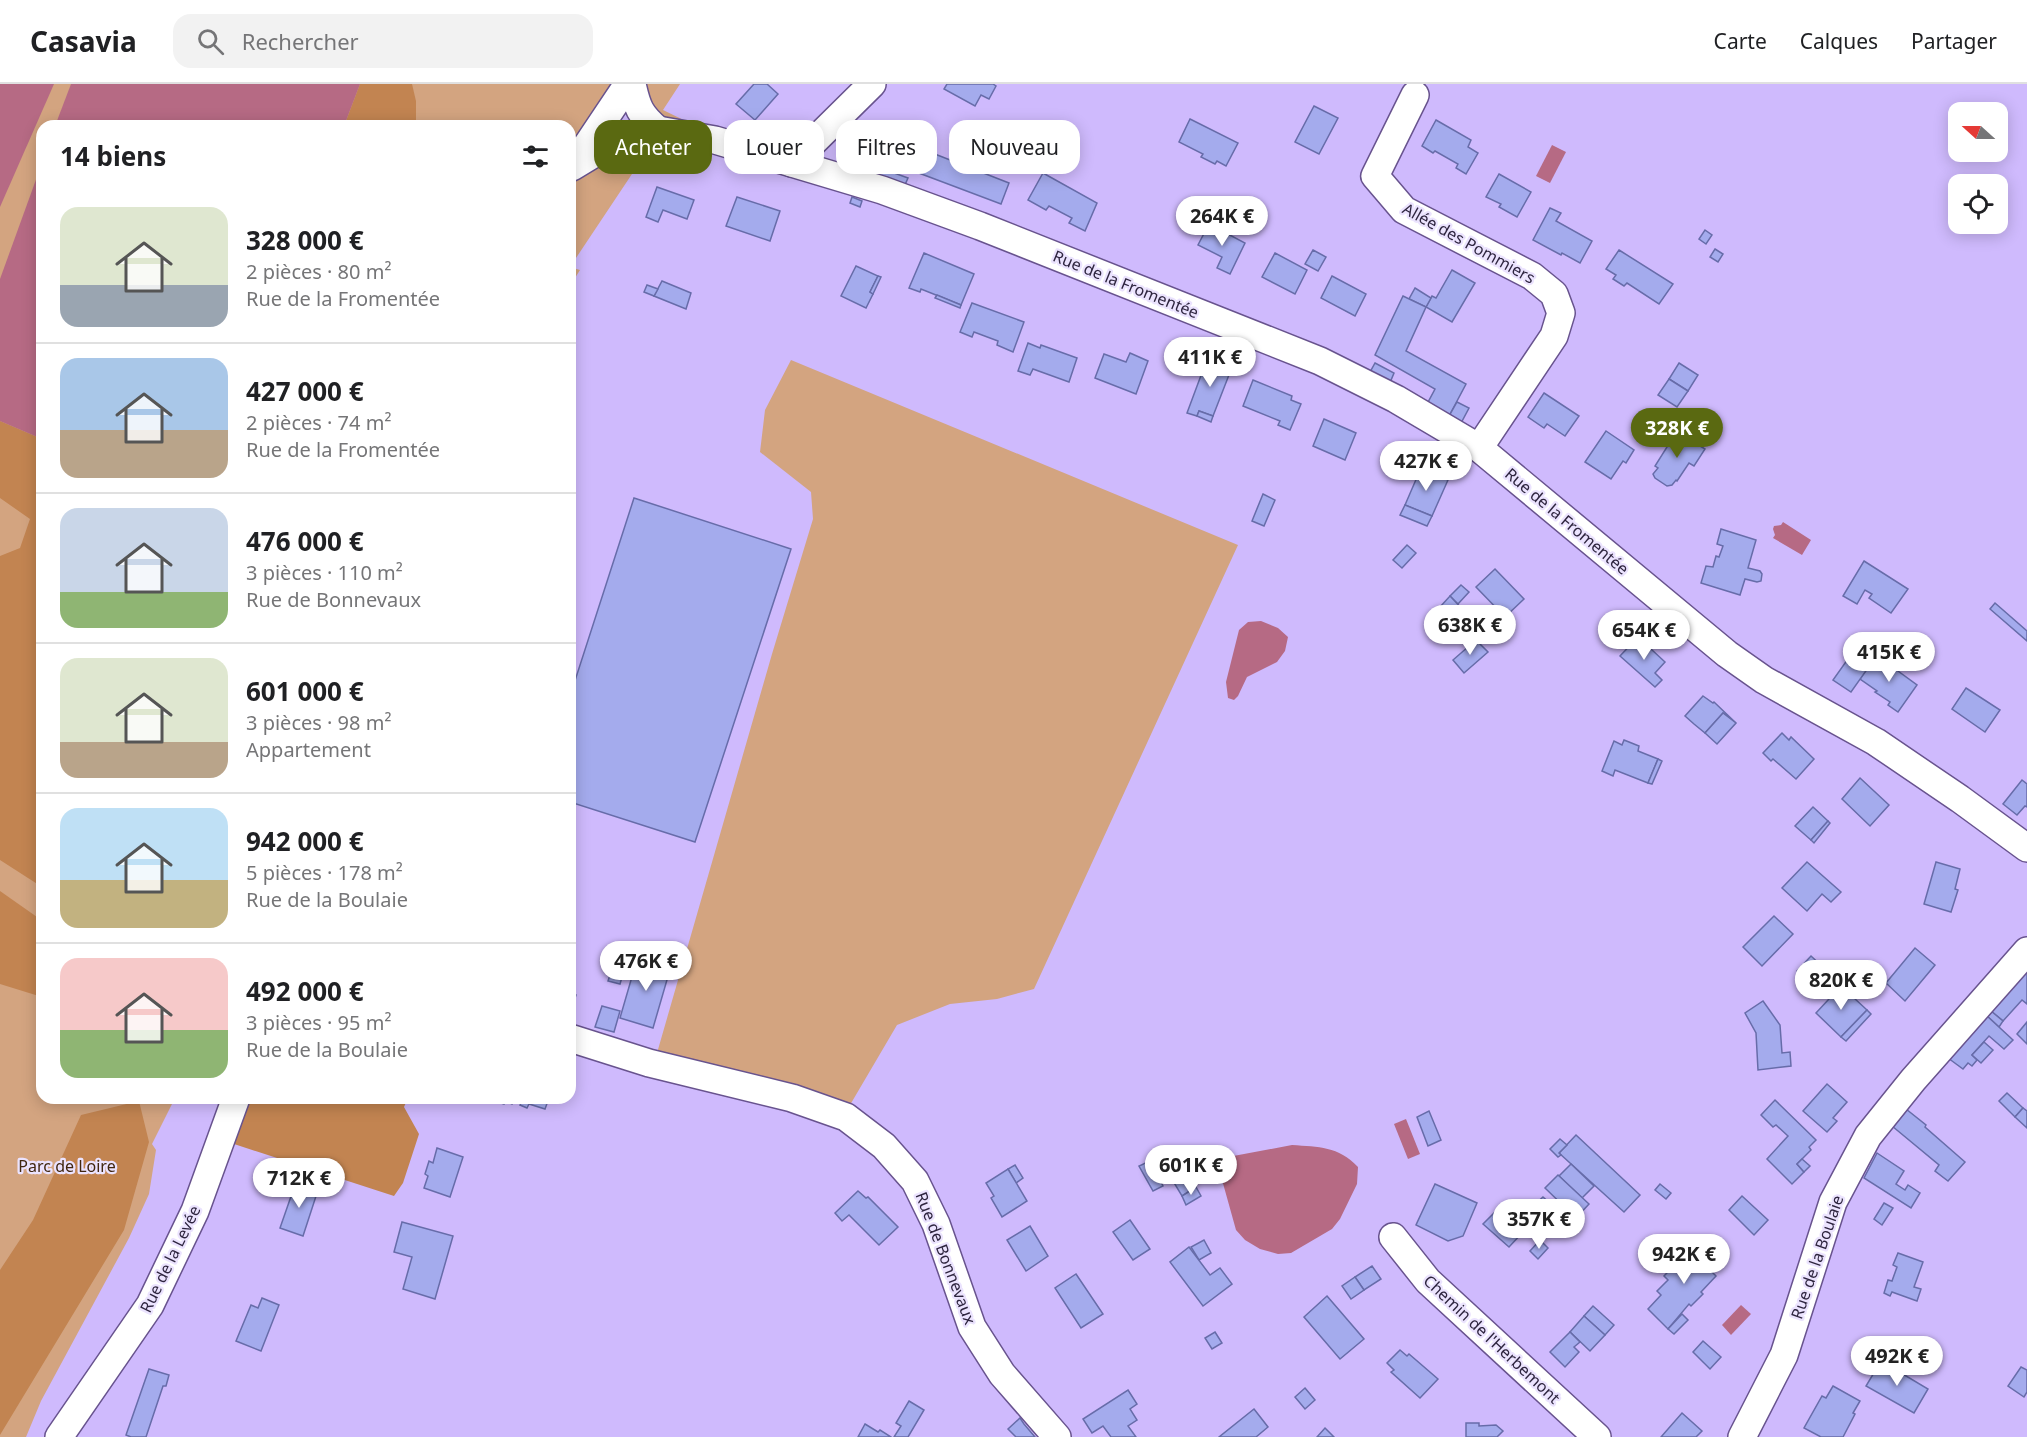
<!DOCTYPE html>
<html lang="fr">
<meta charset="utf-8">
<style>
body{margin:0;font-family:"Noto Sans",sans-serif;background:#f2f2f2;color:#202124;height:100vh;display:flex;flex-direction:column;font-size:22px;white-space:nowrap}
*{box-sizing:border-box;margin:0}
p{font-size:20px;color:#757577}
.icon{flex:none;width:33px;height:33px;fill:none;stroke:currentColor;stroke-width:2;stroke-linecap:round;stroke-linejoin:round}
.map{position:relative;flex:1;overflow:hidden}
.details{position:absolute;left:36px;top:36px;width:540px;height:984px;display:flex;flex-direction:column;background:#fff;border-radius:18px;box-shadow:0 3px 15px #0003}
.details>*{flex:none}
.top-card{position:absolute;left:594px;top:36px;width:570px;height:54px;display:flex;gap:12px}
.needle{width:39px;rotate:291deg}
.tools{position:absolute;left:1948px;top:18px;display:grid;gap:12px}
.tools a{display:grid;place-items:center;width:60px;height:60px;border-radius:12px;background:#fff;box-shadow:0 3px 15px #0003;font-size:30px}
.price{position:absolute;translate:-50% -51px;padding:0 14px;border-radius:21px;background:#fff;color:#222;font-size:20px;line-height:39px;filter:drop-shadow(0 2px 3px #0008)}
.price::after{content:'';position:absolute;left:50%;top:36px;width:18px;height:14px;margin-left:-9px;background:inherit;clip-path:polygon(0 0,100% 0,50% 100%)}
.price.active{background:#5a6911;color:#fff}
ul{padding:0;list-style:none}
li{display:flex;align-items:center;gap:18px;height:150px;padding:0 24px}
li+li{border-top:2px solid #e0e0e0}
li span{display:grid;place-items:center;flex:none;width:168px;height:120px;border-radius:18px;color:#555}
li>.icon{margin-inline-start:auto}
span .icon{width:72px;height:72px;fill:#fffc;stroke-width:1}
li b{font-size:26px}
h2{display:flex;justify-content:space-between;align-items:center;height:72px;padding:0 24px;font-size:26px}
.pill{padding:0 21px;border-radius:18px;background:#fff;box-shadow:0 3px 15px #0003;font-size:21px;line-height:54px}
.pill.active{background:#5a6911;color:#fff}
header{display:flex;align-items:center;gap:36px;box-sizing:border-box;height:84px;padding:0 30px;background:#fff;border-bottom:2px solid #e0e0e0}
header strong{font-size:28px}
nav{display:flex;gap:33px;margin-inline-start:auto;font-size:21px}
.search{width:420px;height:54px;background:#f2f2f2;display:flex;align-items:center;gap:15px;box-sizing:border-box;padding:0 21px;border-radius:18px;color:#757577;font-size:22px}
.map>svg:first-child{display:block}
</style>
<header>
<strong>Casavia</strong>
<div class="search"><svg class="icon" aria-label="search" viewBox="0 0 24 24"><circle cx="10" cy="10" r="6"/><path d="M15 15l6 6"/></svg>Rechercher</div>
<nav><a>Carte</a><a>Calques</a><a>Partager</a></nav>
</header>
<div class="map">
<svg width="2027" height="1353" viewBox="0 0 2027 1353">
<rect width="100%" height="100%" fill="#cfbafd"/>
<g fill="#d3a480">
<path d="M0,0H616L570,68V42H42V1014H175L152,1060L156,1066L149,1110L129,1154L41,1317L26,1353H0Z"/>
<path d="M638,0H680L663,26L700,44L651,35Z"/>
<path d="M638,58L643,67L636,84L570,183L580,186L570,202V103L581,87Z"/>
<path d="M791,276L1238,461L1034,905L997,915L950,920L897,941L850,1021L657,969L772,570L813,435L811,408L760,368L765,326Z"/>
</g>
<g fill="#c28451">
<path d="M360,0H412L416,17V42H344Z"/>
<path d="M0,337L42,355V803L0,776V472L20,464L30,435L0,414Z"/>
<path d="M0,807L37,833L42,839V913L0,900Z"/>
<path d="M250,1014H408L404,1023L419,1050L403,1099L394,1112L234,1060Z"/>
<path d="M139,1017L149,1058L124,1146L0,1351V1186L33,1136L81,1031Z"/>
</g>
<g fill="#b66a84">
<path d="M0,0H54L0,123Z"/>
<path d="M71,0H360L344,42H55Z"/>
<path d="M1552,61L1566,68L1550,99L1536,92Z"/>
<path d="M42,79V355L0,337V195Z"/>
<path d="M1783,438L1811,456L1802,471L1773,454L1775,451L1773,445L1774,442L1781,441Z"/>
<path d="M1261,537L1278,544L1288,553L1285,567L1277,578L1247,593L1238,612L1234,616L1228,614L1226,598L1239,546L1248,538Z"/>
<path d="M1406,1035L1420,1070L1408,1075L1394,1040Z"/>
<path d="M1292,1061C1319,1063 1338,1062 1358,1083L1357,1100L1340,1135L1332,1145L1291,1169L1278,1170L1260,1165L1245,1156L1236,1146L1219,1085L1221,1079L1228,1073Z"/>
<path d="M1741,1221L1751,1230L1731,1251L1722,1241Z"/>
</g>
<g fill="#a4abed" stroke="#676ca9" stroke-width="1.5">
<path d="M754,0H767L778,10L755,36L736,20Z"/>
<path d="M947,0H993L996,2L989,15L981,11L975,22L944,5Z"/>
<path d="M1314,22L1338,34L1319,70L1295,58Z"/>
<path d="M1190,35L1238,59L1226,82L1217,77L1215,80L1201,73L1203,70L1179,58Z"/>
<path d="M1436,36L1471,56L1468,63L1478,69L1466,90L1456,84L1458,80L1435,67L1433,69L1422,62Z"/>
<path d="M1018,53L1035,62L1028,76L1011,66Z"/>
<path d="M894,60L920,70L922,65L1009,99L1001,120L887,77Z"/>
<path d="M881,86H886L908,94L904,103L879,95L877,90Z"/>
<path d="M1043,89L1097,119L1085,147L1069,139L1072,134L1049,122L1046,126L1028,116Z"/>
<path d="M1499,90L1531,108L1517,133L1499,123L1501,120L1486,113Z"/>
<path d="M657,103L694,116L687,135L663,126L658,138L646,133Z"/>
<path d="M737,113L780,127L770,157L726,142Z"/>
<path d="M852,113L862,117L860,123L850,119Z"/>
<path d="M1550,124L1561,129L1556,137L1592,157L1580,179L1562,169L1561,171L1533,156Z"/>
<path d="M1209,140L1245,159L1230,190L1217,184L1222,173L1198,161Z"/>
<path d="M1705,146L1712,151L1706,160L1699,155Z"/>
<path d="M1715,165L1723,170L1718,178L1710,173Z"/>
<path d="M1313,166L1326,173L1318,187L1305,180Z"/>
<path d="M1619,166L1673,200L1659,220L1627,199L1624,202L1613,195L1616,191L1606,185Z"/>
<path d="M924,169L974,190L961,221L921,205L920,208L909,204Z"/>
<path d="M1275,169L1307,186L1295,210L1262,193Z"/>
<path d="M856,182L878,192L870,208L873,210L866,224L841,212Z"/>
<path d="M1452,186L1475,199L1452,238L1426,223L1432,212L1436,214Z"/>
<path d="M878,192L881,193L873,210L870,208Z"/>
<path d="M1332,192L1366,210L1355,232L1321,214Z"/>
<path d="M662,197L691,209L686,225L654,212Z"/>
<path d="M647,201L658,205L654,212L644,208Z"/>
<path d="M1415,204L1431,214L1426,223L1409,215Z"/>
<path d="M937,211L961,221L960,224L935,214Z"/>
<path d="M1403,212L1426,223L1406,267L1466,300L1448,334L1426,322L1435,305L1375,271Z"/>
<path d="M972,219L1024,238L1013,268L997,261L998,257L974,248L972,253L960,248Z"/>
<path d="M1028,259L1040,264L1041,261L1077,274L1069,298L1033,285L1030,291L1018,287Z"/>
<path d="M1130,269L1148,277L1136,310L1095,294L1104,270L1126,278Z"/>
<path d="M1222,274L1234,278L1213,332L1199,327L1197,332L1187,329L1206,278L1219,283Z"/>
<path d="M1375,279L1394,289L1389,301L1369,290Z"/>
<path d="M1679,279L1698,291L1688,307L1669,295Z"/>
<path d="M1669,295L1688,307L1677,323L1658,311Z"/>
<path d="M1253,296L1292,312L1291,316L1301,320L1290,346L1278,341L1280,337L1243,322Z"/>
<path d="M1544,309L1579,332L1565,352L1547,340L1544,344L1528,333Z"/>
<path d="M1457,318L1469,324L1460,341L1448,334Z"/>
<path d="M1199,327L1213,332L1211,338L1197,332Z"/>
<path d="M1324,335L1356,349L1345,376L1313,362Z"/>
<path d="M1606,347L1634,366L1626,379L1623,377L1611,395L1585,378Z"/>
<path d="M1677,347L1705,365L1694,382L1689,379L1677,397L1676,396L1672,401L1667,402L1655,394L1653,390L1658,384L1655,382Z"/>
<path d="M1421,384L1448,396L1432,432L1405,421Z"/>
<path d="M1263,410L1275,416L1264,442L1252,437Z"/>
<path d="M634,414L791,465L695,758L570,718V612Z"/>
<path d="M1405,421L1432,432L1427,442L1400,431Z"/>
<path d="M1721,445L1756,456L1748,484L1760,487L1762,490L1761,497L1757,498L1745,495L1740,511L1701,499L1706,482L1713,483L1716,472L1719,473L1723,462L1717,460Z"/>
<path d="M1407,461L1416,469L1402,484L1393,476Z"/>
<path d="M1864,477L1908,505L1891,529L1869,514L1872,510L1865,506L1857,520L1843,512Z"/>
<path d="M1495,485L1524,515L1505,533L1476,503Z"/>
<path d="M1461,501L1469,508L1458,520L1450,512Z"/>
<path d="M1450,512L1464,527L1454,536L1440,523Z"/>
<path d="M1995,519L2027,547V557L1990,525Z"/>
<path d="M1619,534L1627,541L1615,555L1607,547Z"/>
<path d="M1638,553L1665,578L1655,589L1662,596L1655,603L1620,572Z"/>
<path d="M1476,556L1488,568L1464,589L1453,576Z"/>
<path d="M1876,571L1917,601L1898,628L1888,621L1890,618L1875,608L1877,607L1860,595Z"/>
<path d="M1850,572L1868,584L1851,608L1833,596Z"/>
<path d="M1966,604L2000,626L1985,648L1952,625Z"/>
<path d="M1703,612L1713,619L1714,618L1736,639L1723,629L1705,649L1694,640L1685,632Z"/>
<path d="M1723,629L1736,639L1717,660L1705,649Z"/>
<path d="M1782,649L1789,656L1791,653L1814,675L1796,695L1773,675L1771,677L1763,669Z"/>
<path d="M1624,656L1639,662L1638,667L1658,675L1648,699L1615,686L1613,692L1602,687L1614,657L1622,661Z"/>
<path d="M1658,675L1662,677L1652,700L1648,699Z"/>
<path d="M1860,694L1889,721L1870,742L1842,715Z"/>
<path d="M2022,696L2027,700V723L2025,722L2017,731L2003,720Z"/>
<path d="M1813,723L1828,737L1811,756L1795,742Z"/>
<path d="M1828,737L1830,739L1814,759L1811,756Z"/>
<path d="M1807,778L1841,808L1831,818L1822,810L1807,827L1782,804Z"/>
<path d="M1936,778L1960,785L1955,805L1958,806L1951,828L1924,820Z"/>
<path d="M1774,832L1793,850L1762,882L1743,863Z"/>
<path d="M1915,864L1935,881L1905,917L1886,899Z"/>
<path d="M638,872L671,882L653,944L620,934Z"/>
<path d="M1811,872L1825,885L1811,901L1797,887Z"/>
<path d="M613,882L624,886L620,900L608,897Z"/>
<path d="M2027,887V920L2022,916L2003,937L1991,927Z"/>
<path d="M1841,902L1867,926L1841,953L1816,929Z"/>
<path d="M570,909L576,911L570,929Z"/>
<path d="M1763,917L1780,941L1782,969L1790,968L1791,982L1758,986L1756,949L1745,929Z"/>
<path d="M602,922L620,927L614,948L595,943Z"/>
<path d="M1867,926L1871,930L1846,957L1841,953Z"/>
<path d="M1991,927L2003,937L1999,943L1987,932Z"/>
<path d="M1987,932L2013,956L2004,965L1989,952L1972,971L1977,976L1972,982L1968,979L1963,985L1948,974Z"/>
<path d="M2027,938V960L2017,950Z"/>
<path d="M1984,958L1993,966L1981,979L1972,971Z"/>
<path d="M1827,1000L1847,1018L1833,1034L1837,1037L1827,1048L1803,1027Z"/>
<path d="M2007,1009L2023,1024L2015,1033L1999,1017Z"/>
<path d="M486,1014H549L545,1025L529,1020L527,1024L520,1021L522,1017L514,1015L512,1020L505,1017L504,1020Z"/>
<path d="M1775,1016L1816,1056L1809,1063L1811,1066L1797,1080L1804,1088L1792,1100L1767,1075L1788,1052L1776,1041L1773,1043L1761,1031Z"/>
<path d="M2023,1024L2027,1027V1044L2015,1033Z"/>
<path d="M1906,1025L1926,1041L1925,1043L1965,1078L1948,1097L1935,1087L1939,1081L1892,1042Z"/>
<path d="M1429,1027L1441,1056L1428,1062L1417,1033Z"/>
<path d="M1576,1051L1640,1111L1624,1128L1559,1069Z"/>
<path d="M1560,1055L1567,1061L1559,1069L1561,1071L1558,1073L1550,1065Z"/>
<path d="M437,1064L463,1073L450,1113L424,1104L428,1092L425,1090L429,1077L433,1079Z"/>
<path d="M1877,1069L1904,1087L1896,1100L1905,1106L1908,1101L1920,1109L1911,1124L1864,1094Z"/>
<path d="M1802,1075L1810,1082L1804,1088L1797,1080Z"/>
<path d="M1150,1077L1163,1102L1153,1107L1139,1082Z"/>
<path d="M1571,1080L1594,1102L1582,1114L1559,1092Z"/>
<path d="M1015,1081L1023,1094L1016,1099L1008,1085Z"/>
<path d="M1008,1085L1027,1117L1002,1133L991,1114L994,1112L986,1099Z"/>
<path d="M1188,1089L1196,1103L1182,1112L1173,1097Z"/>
<path d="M1558,1091L1589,1120L1576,1134L1545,1104Z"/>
<path d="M296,1098L318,1106L303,1152L280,1144Z"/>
<path d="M1435,1100L1477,1119L1463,1152L1448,1157L1416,1141Z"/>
<path d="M1660,1100L1671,1109L1666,1115L1655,1106Z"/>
<path d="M1196,1103L1201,1112L1186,1121L1182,1112Z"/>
<path d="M858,1107L866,1114L868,1113L898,1143L879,1161L849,1131L842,1137L835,1129Z"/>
<path d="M1742,1112L1768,1136L1754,1151L1729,1126Z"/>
<path d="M1543,1113L1551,1120L1541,1132L1532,1123Z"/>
<path d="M1556,1115L1572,1130L1558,1145L1542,1130Z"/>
<path d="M1884,1119L1893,1124L1882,1141L1874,1135Z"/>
<path d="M1498,1125L1523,1148L1509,1163L1483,1140Z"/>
<path d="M1130,1136L1150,1165L1133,1176L1113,1148Z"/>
<path d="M402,1138L453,1152L435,1215L403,1205L412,1173L394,1168Z"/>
<path d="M1030,1142L1048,1172L1026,1187L1007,1156Z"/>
<path d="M1204,1156L1211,1169L1199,1176L1191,1163Z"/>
<path d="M1540,1156L1548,1164L1538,1175L1530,1167Z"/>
<path d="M1700,1162L1719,1180L1712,1188L1716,1192L1701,1208L1703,1210L1691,1222L1689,1220L1668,1245L1648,1225L1661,1211L1657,1207L1668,1196L1664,1192L1690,1165L1694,1168Z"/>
<path d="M1189,1163L1210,1191L1220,1184L1232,1200L1203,1222L1170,1178Z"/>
<path d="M1898,1169L1923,1178L1914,1203L1921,1205L1917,1217L1892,1208L1890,1212L1884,1209L1888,1196L1892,1197L1897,1183L1893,1181Z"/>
<path d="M1372,1182L1381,1195L1364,1206L1355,1193Z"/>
<path d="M1076,1190L1103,1230L1081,1244L1055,1204Z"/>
<path d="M1355,1193L1364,1206L1351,1215L1342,1202Z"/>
<path d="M1327,1212L1364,1255L1340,1275L1304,1233Z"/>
<path d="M262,1214L279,1221L261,1267L236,1257L251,1221L258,1224Z"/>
<path d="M1593,1222L1614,1241L1605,1251L1584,1232Z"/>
<path d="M1682,1230L1688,1236L1674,1250L1668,1245Z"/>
<path d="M1584,1232L1605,1251L1590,1267L1570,1248Z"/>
<path d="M1215,1248L1222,1259L1212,1265L1205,1254Z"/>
<path d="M1570,1248L1580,1258L1574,1263L1579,1268L1565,1283L1550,1268Z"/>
<path d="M1703,1257L1721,1273L1710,1285L1693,1268Z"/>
<path d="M1400,1266L1407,1272L1409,1270L1438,1295L1420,1314L1391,1288L1394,1286L1387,1279Z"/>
<path d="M1881,1277L1928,1305L1914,1329L1866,1302Z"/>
<path d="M2021,1283L2027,1286V1308L2024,1313L2008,1302Z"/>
<path d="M149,1285L169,1291L166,1302H163L146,1353H131L126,1351Z"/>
<path d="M1833,1302L1860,1317L1853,1329L1855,1330L1843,1353H1821L1804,1344L1822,1312L1826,1314Z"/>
<path d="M1305,1304L1315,1316L1305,1325L1295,1313Z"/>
<path d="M1128,1306L1137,1320L1130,1325L1137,1336L1128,1342L1136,1353H1111L1103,1342L1092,1349L1083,1335Z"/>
<path d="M909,1317L924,1326L908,1353H894L901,1342L896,1339Z"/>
<path d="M1254,1325L1268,1343L1256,1353H1219Z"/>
<path d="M1682,1329L1702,1347L1696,1353H1661Z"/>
<path d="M1020,1334L1024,1340L1035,1353H1016L1008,1345Z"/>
<path d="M1466,1339H1479V1342L1496,1341L1503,1347L1497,1353H1466Z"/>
<path d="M865,1340L878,1348L880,1346L891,1353H858Z"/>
<path d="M1325,1344L1334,1353H1317Z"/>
</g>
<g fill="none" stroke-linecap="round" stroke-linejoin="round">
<defs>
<g id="minor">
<path d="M632,0C637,23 640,31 658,46"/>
<path d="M1415,11L1375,92L1404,126L1532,192L1554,210L1561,229L1554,252L1479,364"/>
<path d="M577,76L628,0"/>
<path d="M792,79L872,0"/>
<path d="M572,83L605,63L658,46L715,56L882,106L980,142L1320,277L1396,315L1479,364L1727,570L1764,596L1876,658L1960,715L2027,764"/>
<path d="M570,954L649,979L792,1014L846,1033L884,1062L915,1097L936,1140L972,1243L1002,1290L1057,1353"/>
<path d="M1393,1153L1428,1197L1597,1353"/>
<path d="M59,1353L150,1221L195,1127L236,1014"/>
<path d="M1742,1353L1784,1271L1833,1118L1868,1052L1913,996L2027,867"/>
</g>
</defs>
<use href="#minor" stroke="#68538e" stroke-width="30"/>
<use href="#minor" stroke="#fff" stroke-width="27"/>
</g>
<g text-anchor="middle" stroke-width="4.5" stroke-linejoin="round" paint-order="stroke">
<g font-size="16" fill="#2e253f" stroke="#ebe3fe">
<text transform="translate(1469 159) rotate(29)" y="6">Allée des Pommiers</text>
<text transform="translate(1126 200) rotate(22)" y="6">Rue de la Fromentée</text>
<text transform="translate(1567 437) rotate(40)" y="6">Rue de la Fromentée</text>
<text transform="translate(1817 1173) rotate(-71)" y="6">Rue de la Boulaie</text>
<text transform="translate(946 1174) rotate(69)" y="6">Rue de Bonnevaux</text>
<text transform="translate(170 1175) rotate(-64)" y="6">Rue de la Levée</text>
<text transform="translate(1492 1255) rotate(43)" y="6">Chemin de l'Herbemont</text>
</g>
<g font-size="16" fill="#40260f" stroke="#ebe3fe">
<text x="67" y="1088">Parc de Loire</text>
</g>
</g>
</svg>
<div class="tools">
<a><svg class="needle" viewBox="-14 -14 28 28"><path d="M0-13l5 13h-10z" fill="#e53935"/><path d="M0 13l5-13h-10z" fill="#757577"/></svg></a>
<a><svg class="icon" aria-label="locate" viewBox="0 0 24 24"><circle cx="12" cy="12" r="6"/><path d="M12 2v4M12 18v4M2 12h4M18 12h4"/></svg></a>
</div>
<b class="price" style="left:1222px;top:163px">264K €</b>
<b class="price" style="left:1210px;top:304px">411K €</b>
<b class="price active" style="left:1677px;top:375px">328K €</b>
<b class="price" style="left:1426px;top:408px">427K €</b>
<b class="price" style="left:1470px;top:572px">638K €</b>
<b class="price" style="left:1644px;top:577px">654K €</b>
<b class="price" style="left:1889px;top:599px">415K €</b>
<b class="price" style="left:646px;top:908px">476K €</b>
<b class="price" style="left:1841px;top:927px">820K €</b>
<b class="price" style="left:1191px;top:1112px">601K €</b>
<b class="price" style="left:299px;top:1125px">712K €</b>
<b class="price" style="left:1539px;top:1166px">357K €</b>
<b class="price" style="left:1684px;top:1201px">942K €</b>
<b class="price" style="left:1897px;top:1303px">492K €</b>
<div class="top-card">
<a class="pill active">Acheter</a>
<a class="pill">Louer</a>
<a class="pill">Filtres</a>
<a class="pill">Nouveau</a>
</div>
<section class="details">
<h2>14 biens<svg class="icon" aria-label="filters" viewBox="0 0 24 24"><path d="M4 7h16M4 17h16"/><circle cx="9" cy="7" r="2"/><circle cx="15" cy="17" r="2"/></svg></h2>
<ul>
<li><span style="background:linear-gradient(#dfe7d0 65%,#9aa5b1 0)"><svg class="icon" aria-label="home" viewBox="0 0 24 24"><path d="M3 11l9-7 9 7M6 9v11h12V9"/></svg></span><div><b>328 000 €</b><p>2 pièces · 80 m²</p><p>Rue de la Fromentée</p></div></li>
<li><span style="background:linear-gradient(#a9c7e8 60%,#b9a48a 0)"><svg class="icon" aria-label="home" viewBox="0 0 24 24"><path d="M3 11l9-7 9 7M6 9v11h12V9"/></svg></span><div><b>427 000 €</b><p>2 pièces · 74 m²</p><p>Rue de la Fromentée</p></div></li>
<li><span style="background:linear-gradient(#c9d6e8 70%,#8fb573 0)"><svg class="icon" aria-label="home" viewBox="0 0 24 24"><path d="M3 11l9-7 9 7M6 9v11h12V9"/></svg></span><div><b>476 000 €</b><p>3 pièces · 110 m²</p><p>Rue de Bonnevaux</p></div></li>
<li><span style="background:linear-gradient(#dfe7d0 70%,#b9a48a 0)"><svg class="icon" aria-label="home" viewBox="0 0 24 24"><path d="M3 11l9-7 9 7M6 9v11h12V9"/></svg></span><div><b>601 000 €</b><p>3 pièces · 98 m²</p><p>Appartement</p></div></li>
<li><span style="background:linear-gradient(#bfe0f5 60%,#c2b280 0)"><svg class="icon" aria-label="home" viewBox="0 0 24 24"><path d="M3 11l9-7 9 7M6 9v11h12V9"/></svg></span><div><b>942 000 €</b><p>5 pièces · 178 m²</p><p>Rue de la Boulaie</p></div></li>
<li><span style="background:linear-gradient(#f6c9c9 60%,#8fb573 0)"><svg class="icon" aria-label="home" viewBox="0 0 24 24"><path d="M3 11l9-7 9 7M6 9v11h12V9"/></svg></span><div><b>492 000 €</b><p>3 pièces · 95 m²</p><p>Rue de la Boulaie</p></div></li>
</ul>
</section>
</div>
